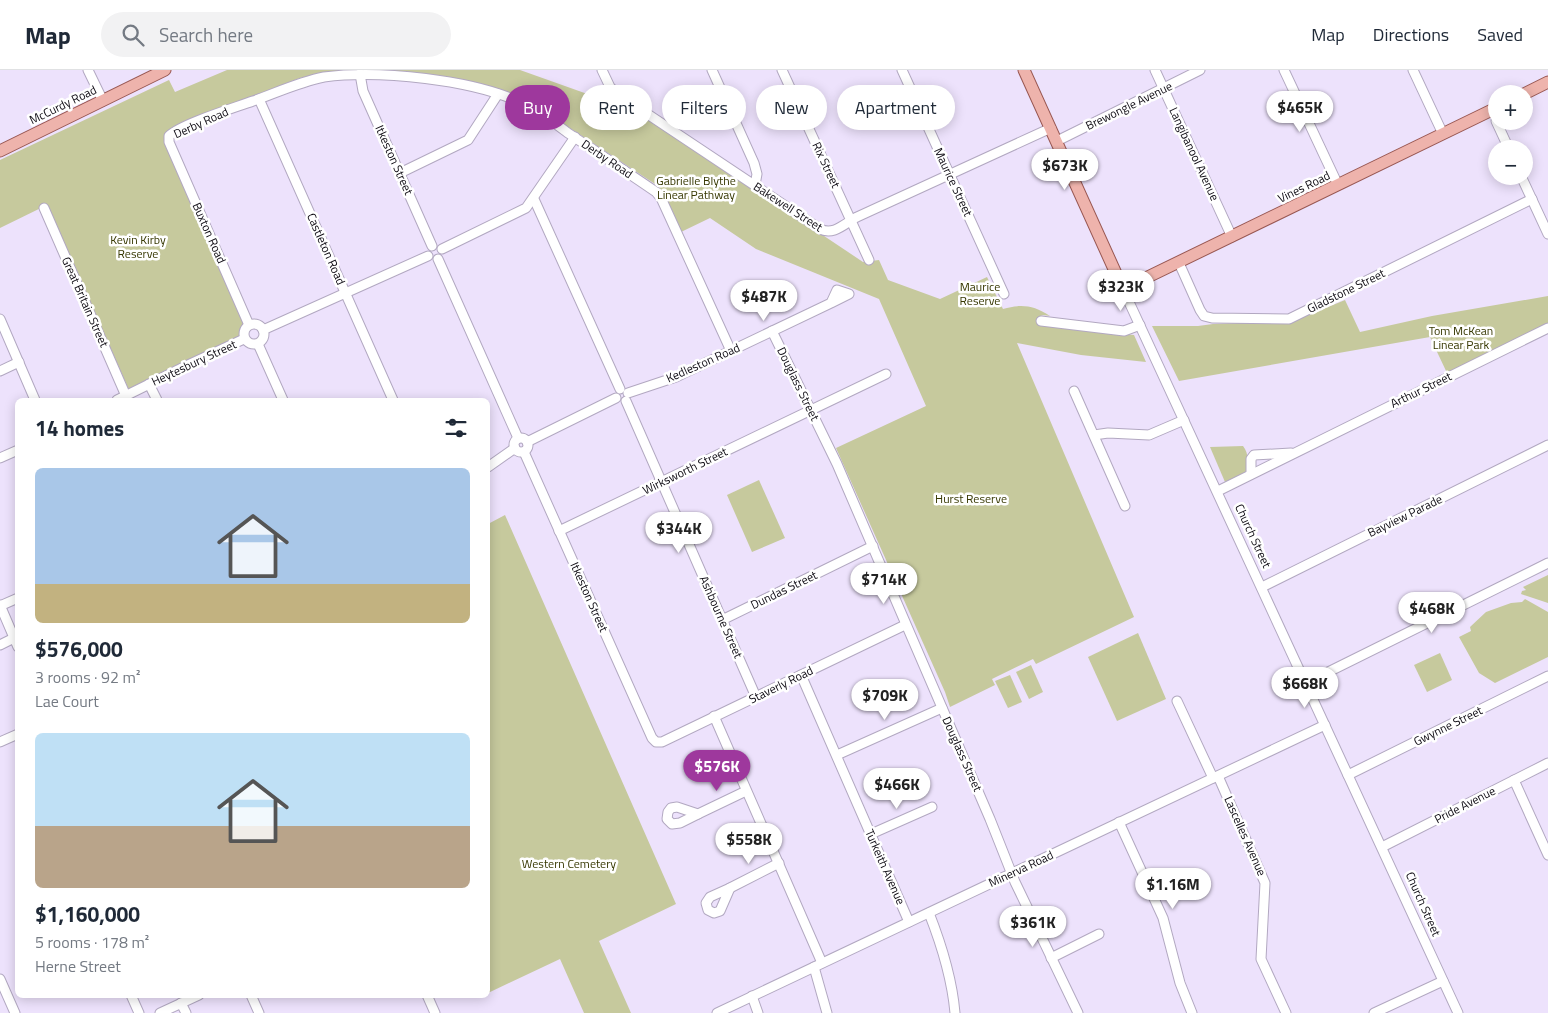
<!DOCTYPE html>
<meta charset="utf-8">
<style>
body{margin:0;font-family:"Titillium Web",sans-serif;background:#f2f2f3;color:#1f2937;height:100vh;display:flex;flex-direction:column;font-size:19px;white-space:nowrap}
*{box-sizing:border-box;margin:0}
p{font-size:16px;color:#747a83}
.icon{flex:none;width:28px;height:28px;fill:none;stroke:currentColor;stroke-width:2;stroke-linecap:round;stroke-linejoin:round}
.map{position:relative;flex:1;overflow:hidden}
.panel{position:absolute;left:15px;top:328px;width:475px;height:600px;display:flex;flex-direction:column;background:#fff;border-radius:8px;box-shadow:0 2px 12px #0003}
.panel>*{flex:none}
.top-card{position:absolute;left:505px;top:15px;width:475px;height:45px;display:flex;gap:10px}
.tools{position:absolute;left:1488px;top:15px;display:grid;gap:10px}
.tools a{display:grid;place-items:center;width:45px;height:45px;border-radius:50%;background:#fff;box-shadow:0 2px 12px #0003;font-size:25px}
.price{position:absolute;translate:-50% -42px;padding:0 11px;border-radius:18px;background:#fff;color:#222;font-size:16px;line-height:32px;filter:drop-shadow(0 1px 2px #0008)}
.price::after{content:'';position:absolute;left:50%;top:30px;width:15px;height:11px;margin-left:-8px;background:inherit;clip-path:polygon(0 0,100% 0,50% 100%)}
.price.selected{background:#9e389d;color:#fff}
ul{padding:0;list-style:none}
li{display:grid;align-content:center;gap:10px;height:265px;padding:0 20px}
li span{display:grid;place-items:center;height:155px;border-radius:8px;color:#555}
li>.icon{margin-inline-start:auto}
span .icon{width:90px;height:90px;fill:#fffc;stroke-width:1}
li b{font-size:21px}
h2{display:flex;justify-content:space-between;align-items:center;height:60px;padding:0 20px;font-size:21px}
.chip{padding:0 18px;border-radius:22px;background:#fff;box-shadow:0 2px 12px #0003;font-size:18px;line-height:45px}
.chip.selected{background:#9e389d;color:#fff}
header{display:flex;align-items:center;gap:30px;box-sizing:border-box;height:70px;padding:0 25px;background:#fff;border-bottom:1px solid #e0e1e3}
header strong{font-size:24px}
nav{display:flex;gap:28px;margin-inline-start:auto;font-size:18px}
.search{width:350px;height:45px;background:#f2f2f3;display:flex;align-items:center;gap:12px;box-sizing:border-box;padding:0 18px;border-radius:28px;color:#747a83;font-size:19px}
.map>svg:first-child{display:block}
</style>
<header>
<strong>Map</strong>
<div class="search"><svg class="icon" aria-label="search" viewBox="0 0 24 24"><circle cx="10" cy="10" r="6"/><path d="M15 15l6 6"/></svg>Search here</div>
<nav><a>Map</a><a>Directions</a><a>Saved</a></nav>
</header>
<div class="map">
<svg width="1548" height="943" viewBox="0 0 1548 943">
<rect width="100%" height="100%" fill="#ede2fc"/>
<g fill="#c6c99d">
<path d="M227,0H369L325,2L300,8L199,47L169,61L164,69L244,253L239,267L129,320L47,135L0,158V90L169,10L175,22Z"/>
<path d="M377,0H520L607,31L604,23L607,21L863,192L879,190L888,210L940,229L987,207L1003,239C1021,234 1033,235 1050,246C1044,245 1040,244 1037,250L1038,254L1042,256L1134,265L1146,292L1081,285L1017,273L1134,547L1036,594L1033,589L992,609L995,615L950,637L945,622L836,378L926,336L879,229L756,179L710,148L681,162L658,116L527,30L490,17Z"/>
<path d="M1548,226V254L1447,303L1430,267L1179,311L1152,256H1198L1213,254L1294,251L1345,230L1360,262L1432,246Z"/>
<path d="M1243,376C1249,384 1249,394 1245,403L1225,412L1210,377Z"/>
<path d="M759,410L785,468L752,482L727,425Z"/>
<path d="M505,445L676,834L599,871L631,943H584L560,889L488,923V454Z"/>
<path d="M1548,505V533L1521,524L1522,521L1526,520L1523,517Z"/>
<path d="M1525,529L1548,542V587L1495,613L1479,603L1459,567L1471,561L1470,557L1486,542L1511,533L1522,532Z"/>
<path d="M1138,563L1166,629L1117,651L1088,587Z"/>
<path d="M1440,583L1452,610L1427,622L1414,595Z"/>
<path d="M1031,595L1043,622L1029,629L1016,602Z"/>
<path d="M1010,605L1022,632L1008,638L995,611Z"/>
</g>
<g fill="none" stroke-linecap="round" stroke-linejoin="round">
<defs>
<g id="minor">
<path d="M88,0L103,31"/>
<path d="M602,0L610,17L616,23L820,159C834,166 845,153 857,147L1051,58"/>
<path d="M712,0L754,93L757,104L755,115"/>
<path d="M782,0L869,190"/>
<path d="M902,0L1004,224"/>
<path d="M1155,0L1232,167"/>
<path d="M1284,0L1338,115"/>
<path d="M1413,0L1443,64"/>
<path d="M360,4L363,21L432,176"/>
<path d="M259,29L393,330"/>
<path d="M1496,51L1509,79"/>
<path d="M1057,71L1200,0"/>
<path d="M400,103L468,70L498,24"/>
<path d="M1521,106L1548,164"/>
<path d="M534,129L620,319"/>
<path d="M44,138L126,326"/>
<path d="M442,179L526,138L575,67"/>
<path d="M438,189L518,368"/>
<path d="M1179,193L1200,240L1204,246L1212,248L1289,249L1532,129"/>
<path d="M1123,219L1458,943"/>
<path d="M0,249L35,330"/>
<path d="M1041,251L1124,261L1140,255"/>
<circle cx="254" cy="264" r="10"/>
<path d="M249,255L169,72V66C181,54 234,38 253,31C276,23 299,12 324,7C379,0 473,9 524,34C540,41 554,53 568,63C598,83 627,102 656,122L661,128L731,281"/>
<path d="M263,260L428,186"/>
<path d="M772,261L837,394L990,749L1015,812L1078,943"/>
<path d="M258,274L283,330"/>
<path d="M0,301L19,292"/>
<path d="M149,314L157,330"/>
<path d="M1074,321L1125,436"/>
<path d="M628,323L676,307L831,233L837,220L849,224L831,233"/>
<path d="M117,330L190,294L244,269"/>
<path d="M626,331L756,627"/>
<path d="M1094,365L1108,363L1149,365L1184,350"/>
<circle cx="521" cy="375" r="7"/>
<path d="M527,372L616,328"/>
<path d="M524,382L652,668L656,672H662L905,555"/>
<path d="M0,388L18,380"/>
<path d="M488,397L515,378"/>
<path d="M1251,404V389L1254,385L1291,383"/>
<path d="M1218,421L1548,258"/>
<path d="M559,461L886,304"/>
<path d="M1262,517L1548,375"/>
<path d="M0,535L18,577"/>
<path d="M0,536L18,528"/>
<path d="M722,550L873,476"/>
<path d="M0,575L14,568"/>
<path d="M801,605L909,852"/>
<path d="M1306,613L1548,493"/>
<path d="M1177,631L1213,708"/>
<path d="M714,646L822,893"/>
<path d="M0,672L18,664"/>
<path d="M837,685L942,638"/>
<path d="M1348,705L1548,606"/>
<path d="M1218,706L1265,813L1261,889L1286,943"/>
<path d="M1514,710L1548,785"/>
<path d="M677,737L698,744L680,753L672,754L667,749L668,742L671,738Z"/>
<path d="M698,744L746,721"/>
<path d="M1119,752L1163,848L1180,913L1192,943"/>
<path d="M871,764L932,737"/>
<path d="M1382,777L1548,693"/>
<path d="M730,818L720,841L714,843L708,840L706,833L710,827Z"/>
<path d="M730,818L779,793"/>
<path d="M929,843C942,876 952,908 955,943"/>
<path d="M1051,888L1099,864"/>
<path d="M814,897L827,943"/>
<path d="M0,909L15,943"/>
<path d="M131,925L139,943"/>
<path d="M251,925L259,943"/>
<path d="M427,925L435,943"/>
<path d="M752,926L758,943"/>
<path d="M181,933L186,943"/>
<path d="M160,943L199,925"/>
<path d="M717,943L1325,655"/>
<path d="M1374,943L1443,911"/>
</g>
<g id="major">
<path d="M1024,0L1123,219L1496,38"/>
<path d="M1524,24L1548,12"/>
<path d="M0,81L165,0"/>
</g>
</defs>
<use href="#minor" stroke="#b2a8c1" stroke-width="11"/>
<use href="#major" stroke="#985752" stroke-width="13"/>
<use href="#minor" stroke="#fff" stroke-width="9"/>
<use href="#major" stroke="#eeb3ac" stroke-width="11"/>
</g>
<g text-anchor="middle" stroke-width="5" stroke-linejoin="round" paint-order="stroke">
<g font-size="12" fill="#0d0a12" stroke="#fff">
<text transform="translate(63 35) rotate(-26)" y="4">McCurdy Road</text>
<text transform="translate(1129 36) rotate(-26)" y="4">Brewongle Avenue</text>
<text transform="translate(201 53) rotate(-24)" y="4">Derby Road</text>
<text transform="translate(1194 84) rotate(65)" y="4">Langibanool Avenue</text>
<text transform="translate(607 89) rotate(34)" y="4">Derby Road</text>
<text transform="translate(394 90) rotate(66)" y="4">Itkeston Street</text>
<text transform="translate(826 95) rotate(65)" y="4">Rix Street</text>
<text transform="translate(953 112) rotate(65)" y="4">Maurice Street</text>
<text transform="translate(1304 117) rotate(-26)" y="4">Vines Road</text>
<text transform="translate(788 137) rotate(33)" y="4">Bakewell Street</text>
<text transform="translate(209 163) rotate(66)" y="4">Buxton Road</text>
<text transform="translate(326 179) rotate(66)" y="4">Castleton Road</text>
<text transform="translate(1346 221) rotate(-26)" y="4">Gladstone Street</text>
<text transform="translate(85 232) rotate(66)" y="4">Great Britain Street</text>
<text transform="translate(194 293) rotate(-25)" y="4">Heytesbury Street</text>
<text transform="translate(703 293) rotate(-24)" y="4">Kedleston Road</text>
<text transform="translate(798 314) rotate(64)" y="4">Douglass Street</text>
<text transform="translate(1421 320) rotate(-26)" y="4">Arthur Street</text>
<text transform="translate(685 401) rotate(-26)" y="4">Wirksworth Street</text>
<text transform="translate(1405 446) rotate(-26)" y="4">Bayview Parade</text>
<text transform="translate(1253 466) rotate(65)" y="4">Church Street</text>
<text transform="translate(784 520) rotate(-26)" y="4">Dundas Street</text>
<text transform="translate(589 527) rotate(66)" y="4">Itkeston Street</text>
<text transform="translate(721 547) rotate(66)" y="4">Ashbourne Street</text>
<text transform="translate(781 615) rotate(-26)" y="4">Staverly Road</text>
<text transform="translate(1448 656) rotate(-26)" y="4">Gwynne Street</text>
<text transform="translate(962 684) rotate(66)" y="4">Douglass Street</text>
<text transform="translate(1465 735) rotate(-27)" y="4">Pride Avenue</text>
<text transform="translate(1245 766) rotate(66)" y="4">Lascelles Avenue</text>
<text transform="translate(885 797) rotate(66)" y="4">Turkeith Avenue</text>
<text transform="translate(1021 799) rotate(-25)" y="4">Minerva Road</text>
<text transform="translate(1423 834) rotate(66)" y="4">Church Street</text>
</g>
<g font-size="12" fill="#363700" stroke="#fff">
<text x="696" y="115">Gabrielle Blythe<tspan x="696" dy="14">Linear Pathway</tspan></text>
<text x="138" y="174">Kevin Kirby<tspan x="138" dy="14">Reserve</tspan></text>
<text x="980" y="221">Maurice<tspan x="980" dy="14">Reserve</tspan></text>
<text x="1461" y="265">Tom McKean<tspan x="1461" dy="14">Linear Park</tspan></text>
<text x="971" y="433">Hurst Reserve</text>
<text x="569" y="798">Western Cemetery</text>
</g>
</g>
</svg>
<div class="tools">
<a>+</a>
<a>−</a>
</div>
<b class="price" style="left:1300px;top:63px">$465K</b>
<b class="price" style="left:1065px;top:121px">$673K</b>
<b class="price" style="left:1121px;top:242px">$323K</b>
<b class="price" style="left:764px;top:252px">$487K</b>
<b class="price" style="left:679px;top:484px">$344K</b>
<b class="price" style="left:884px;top:535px">$714K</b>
<b class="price" style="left:1432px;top:564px">$468K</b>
<b class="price" style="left:1305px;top:639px">$668K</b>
<b class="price" style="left:885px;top:651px">$709K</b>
<b class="price selected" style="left:717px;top:722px">$576K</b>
<b class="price" style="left:897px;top:740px">$466K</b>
<b class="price" style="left:749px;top:795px">$558K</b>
<b class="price" style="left:1173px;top:840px">$1.16M</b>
<b class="price" style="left:1033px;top:878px">$361K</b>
<div class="top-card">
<a class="chip selected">Buy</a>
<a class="chip">Rent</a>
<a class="chip">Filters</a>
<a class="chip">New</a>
<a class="chip">Apartment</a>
</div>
<section class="panel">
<h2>14 homes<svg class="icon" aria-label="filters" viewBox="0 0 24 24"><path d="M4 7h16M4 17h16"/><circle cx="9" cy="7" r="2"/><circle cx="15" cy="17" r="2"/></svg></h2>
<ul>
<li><span style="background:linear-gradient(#a9c7e8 75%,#c2b280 0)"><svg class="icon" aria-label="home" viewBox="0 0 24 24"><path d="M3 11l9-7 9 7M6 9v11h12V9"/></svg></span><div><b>$576,000</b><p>3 rooms · 92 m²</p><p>Lae Court</p></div></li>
<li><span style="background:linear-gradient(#bfe0f5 60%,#b9a48a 0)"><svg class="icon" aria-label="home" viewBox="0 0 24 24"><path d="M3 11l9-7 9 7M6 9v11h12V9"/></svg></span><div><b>$1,160,000</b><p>5 rooms · 178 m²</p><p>Herne Street</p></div></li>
</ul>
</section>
</div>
